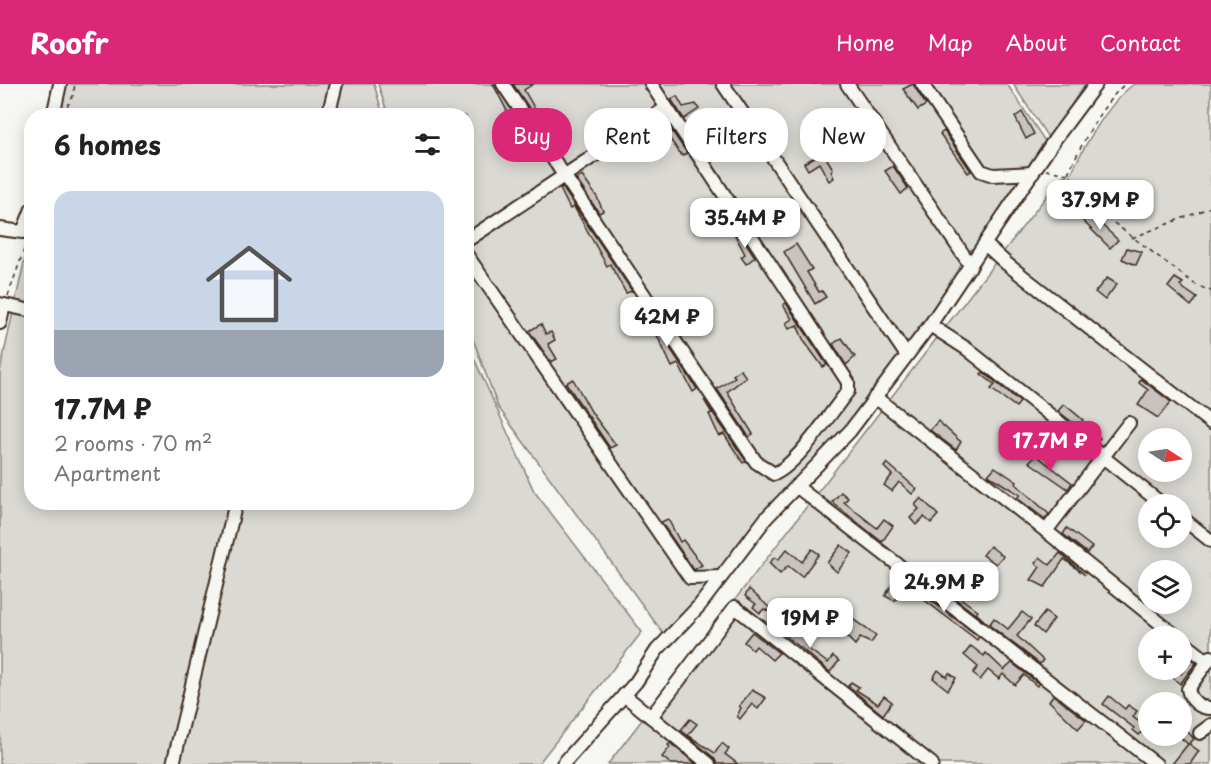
<!DOCTYPE html>
<meta charset="utf-8">
<style>
body{margin:0;font-family:"Playpen Sans",sans-serif;background:#f6f6f6;color:#222;height:100vh;display:flex;flex-direction:column;font-size:22px;white-space:nowrap}
*{box-sizing:border-box;margin:0}
p{font-size:20px;color:#767676}
.icon{flex:none;width:33px;height:33px;fill:none;stroke:currentColor;stroke-width:2;stroke-linecap:round;stroke-linejoin:round}
.map{position:relative;flex:1;overflow:hidden}
.drawer{position:absolute;left:24px;top:24px;width:450px;height:402px;display:flex;flex-direction:column;background:#fff;border-radius:24px;box-shadow:0 3px 15px #0003}
.drawer>*{flex:none}
.hud{position:absolute;left:492px;top:24px;width:570px;height:54px;display:flex;gap:12px}
.needle{width:39px;rotate:102deg}
.buttons{position:absolute;left:1138px;top:344px;display:grid;gap:12px}
.buttons a{display:grid;place-items:center;width:54px;height:54px;border-radius:50%;background:#fff;box-shadow:0 3px 15px #0003;font-size:30px}
.price{position:absolute;translate:-50% -51px;padding:0 14px;border-radius:12px;background:#fff;color:#222;font-size:20px;line-height:39px;filter:drop-shadow(0 2px 3px #0008)}
.price::after{content:'';position:absolute;left:50%;top:36px;width:18px;height:14px;margin-left:-9px;background:inherit;clip-path:polygon(0 0,100% 0,50% 100%)}
.price.current{background:#db2777;color:#fff}
ul{padding:0;list-style:none}
li{display:grid;align-content:center;gap:12px;height:318px;padding:0 30px}
li+li{border-top:2px solid #e0e0e0}
li span{display:grid;place-items:center;height:186px;border-radius:18px;color:#555}
li>.icon{margin-inline-start:auto}
span .icon{width:108px;height:108px;fill:#fffc;stroke-width:1}
li b{font-size:26px}
h2{display:flex;justify-content:space-between;align-items:center;height:72px;padding:0 30px;font-size:26px}
.tag{padding:0 21px;border-radius:24px;background:#fff;box-shadow:0 3px 15px #0003;font-size:21px;line-height:54px}
.tag.current{background:#db2777;color:#fff}
header{display:flex;align-items:center;gap:36px;box-sizing:border-box;height:84px;padding:0 30px;background:#db2777;color:#fff}
header strong{font-size:28px}
nav{display:flex;gap:33px;margin-inline-start:auto;font-size:21px}
.map>svg:first-child{display:block}
</style>
<header>
<strong>Roofr</strong>
<nav><a>Home</a><a>Map</a><a>About</a><a>Contact</a></nav>
</header>
<div class="map">
<svg width="1211" height="680" viewBox="0 0 1211 680">
<rect width="100%" height="100%" fill="#f6f6f2"/>
<filter id="ink" filterUnits="userSpaceOnUse"><feTurbulence type="fractalNoise" baseFrequency=".0167" numOctaves="2"/><feDisplacementMap in="SourceGraphic" scale="12" xChannelSelector="R" yChannelSelector="G"/><feConvolveMatrix kernelMatrix="1 2 1 2 8 2 1 2 1" color-interpolation-filters="sRGB"/></filter>
<g filter="url(#ink)">
<g fill="#dad9d3" stroke="#8a8278" stroke-width="1.5" fill-rule="evenodd">
<path d="M64,0H374L383,31L57,32Z"/>
<path d="M378,0H1007L1047,60L875,313L668,556L498,323L467,239L466,32L388,31Z"/>
<path d="M1013,0H1085L1049,55Z"/>
<path d="M1134,0H1211V680H608L1062,92H1070C1083,63 1109,18 1134,0ZM1149,354H1182V387H1149ZM1149,420H1182V453H1149ZM1149,486H1182V519H1149ZM1149,552H1182V585H1149ZM1149,618H1182V651H1149Z"/>
<path d="M31,147L32,418H466L467,259L534,407L642,548L538,680H0V287Z"/>
</g>
<g fill="#c8c3be" stroke="#3b2a1e" stroke-width="1.5">
<path d="M493,0H495L533,59L530,61L524,49L520,52Z"/>
<path d="M513,0H533L524,6L536,27L540,25L543,33L537,36Z"/>
<path d="M913,0L926,21L918,26L903,5Z"/>
<path d="M677,12L683,23L696,20L699,25L684,35L671,15Z"/>
<path d="M1022,28L1034,50L1026,55L1015,33Z"/>
<path d="M665,37L687,69L682,72L659,40Z"/>
<path d="M944,47L971,87L968,89L940,50Z"/>
<path d="M818,60L833,85L831,87L834,94L829,97L819,79L808,86L804,79L815,73L811,64Z"/>
<path d="M893,82L908,104L901,110L885,87Z"/>
<path d="M582,92L597,113L603,127L599,129L576,95Z"/>
<path d="M562,103L632,207L626,209L610,180L607,182L574,123L570,125L560,105Z"/>
<path d="M1089,129L1118,156L1110,164L1082,136Z"/>
<path d="M739,148L755,173L746,180L741,173L745,170L735,151Z"/>
<path d="M796,160L812,185L807,188L819,208L822,207L826,213L815,220L784,168Z"/>
<path d="M1127,164L1142,168L1136,181L1122,175Z"/>
<path d="M1107,194L1117,200L1105,216L1095,208Z"/>
<path d="M1175,194L1183,199L1180,202L1197,214L1191,222L1168,203Z"/>
<path d="M663,213L672,229L678,226L681,233L672,237L658,216Z"/>
<path d="M786,219L827,281L823,283L804,257L797,241L789,245L786,239L792,235L783,221Z"/>
<path d="M645,226L697,305L693,308L678,280L672,283L654,245L647,236L642,239L638,230Z"/>
<path d="M541,240L546,250L551,248L555,256L548,260L557,275L551,278L529,247Z"/>
<path d="M842,254L855,273L846,281L833,260Z"/>
<path d="M740,285L746,293L727,308L753,350L749,353L717,305L735,293L733,291Z"/>
<path d="M983,288L1020,318L1016,323L991,305L995,301L981,290Z"/>
<path d="M573,295L592,329L616,361L610,364L566,299Z"/>
<path d="M1141,295L1171,318L1158,334L1138,321L1148,306L1139,299Z"/>
<path d="M704,316L746,377L743,379L724,350L719,352L709,330L712,329Z"/>
<path d="M1064,320L1083,336L1078,343L1091,352L1093,349L1100,354L1097,358L1058,327Z"/>
<path d="M938,337L961,358L956,366L930,346Z"/>
<path d="M1049,341L1089,373L1086,376L1054,349L1050,355L1043,349Z"/>
<path d="M1023,345L1034,354L1025,364L1014,355Z"/>
<path d="M1036,371L1072,399L1068,405L1029,378Z"/>
<path d="M887,379L917,405L912,410L899,398L892,407L884,401L892,391L884,383Z"/>
<path d="M995,383L1017,398L1016,400L1049,430L1045,435L1017,414L1020,411L988,391Z"/>
<path d="M841,408L848,414L844,418L877,444L884,435L893,442L882,458L832,418Z"/>
<path d="M921,414L938,431L931,439L924,433L916,441L910,434L919,425L915,421Z"/>
<path d="M668,435L680,458L683,456L702,481L694,486L661,438Z"/>
<path d="M1067,444L1092,463L1087,469L1063,450Z"/>
<path d="M841,461L852,469L837,488L827,479Z"/>
<path d="M990,462L1003,472L996,480L983,471Z"/>
<path d="M787,465L802,478L812,465L819,470L802,493L788,482L780,490L769,479L775,473L778,476Z"/>
<path d="M1060,469L1085,491L1064,475L1045,503L1031,496L1040,483L1035,479L1040,473L1050,481Z"/>
<path d="M930,486L962,507L959,513L978,527L976,529L988,540L926,492Z"/>
<path d="M894,497L903,503L895,517L885,512Z"/>
<path d="M912,502L979,553L977,556L910,505Z"/>
<path d="M749,505L770,524L768,527L764,525L760,529L753,523L756,520L745,512Z"/>
<path d="M841,518L850,525L846,530L876,552L871,559L860,554L855,561L841,547L842,545L829,535Z"/>
<path d="M1022,528L1031,535L1017,552L1043,576L1040,580L989,541L994,534L1008,545Z"/>
<path d="M1045,528L1054,535L1043,550L1034,542Z"/>
<path d="M791,543L811,558L807,564L828,579L833,572L839,577L830,588L785,551Z"/>
<path d="M752,548L779,569L772,576L756,562L753,566L744,558Z"/>
<path d="M971,562L984,572L986,569L1004,586L1012,579L1039,600L1037,602L1024,591L1015,601L1003,590L999,595L988,586L980,596L973,589L978,583L964,571Z"/>
<path d="M1189,573L1196,579L1180,600L1172,593L1177,587L1181,590L1190,579L1187,576Z"/>
<path d="M938,586L947,593L949,589L956,594L948,606L933,594Z"/>
<path d="M851,598L859,603L856,606L878,620L884,612L892,618L883,631L848,602Z"/>
<path d="M752,606L766,614L758,625L752,620L740,635L737,632L741,624L739,622Z"/>
<path d="M1053,611L1086,636L1078,645L1049,617Z"/>
<path d="M1109,612L1125,625L1128,621L1137,627L1133,633L1146,643L1139,651L1133,646L1134,644L1103,620Z"/>
<path d="M690,635L697,640L688,651L715,669L722,659L729,665L725,670L738,680H717L714,674L681,646Z"/>
<path d="M1182,641L1194,655L1189,660L1199,667L1190,680H1172L1188,660L1182,655Z"/>
<path d="M670,659L696,680H671L662,673L670,663L668,661Z"/>
</g>
<g fill="none" stroke-linecap="round" stroke-linejoin="round">
<defs>
<g id="minor">
<path d="M503,0L756,378L774,390C797,381 831,328 848,307V298L651,0"/>
<path d="M723,0L905,269"/>
<path d="M847,0L971,182"/>
<path d="M922,0L981,87L993,91L1033,89"/>
<path d="M53,32L60,0"/>
<path d="M328,32L336,0"/>
<path d="M0,145L23,148L32,125"/>
<path d="M466,157L666,24"/>
<path d="M986,161L1007,180L1211,339"/>
<path d="M466,170L690,494L721,493"/>
<path d="M0,220L32,227"/>
<path d="M0,239L4,221"/>
<path d="M930,241L967,265L1162,420"/>
<path d="M875,313L1046,447"/>
<path d="M1129,339L1046,447L1176,552"/>
<path d="M796,402L1156,680"/>
<path d="M1182,434L1211,457"/>
<path d="M1182,557L1207,577"/>
<path d="M1211,573L1188,605C1190,616 1200,625 1211,624"/>
<path d="M624,611L709,680"/>
<path d="M651,633L735,523L932,680"/>
<path d="M1200,649L1211,641"/>
<path d="M173,680L236,418"/>
<path d="M563,680L636,598L657,566L700,521L767,433L850,347L930,241L1055,55L1096,0"/>
</g>
</defs>
<use href="#minor" stroke="#3b2a1e" stroke-width="16"/>
<g stroke="#3b2a1e" stroke-width="1.5" stroke-dasharray="4.5 4.5" stroke-linecap="butt">
<path d="M67,23L73,12L75,0"/>
<path d="M1046,86L1068,90L1083,104L1102,130L1196,201L1211,207"/>
<path d="M1068,89C1082,60 1101,21 1125,0"/>
<path d="M1132,154L1211,123"/>
<path d="M8,212L27,157"/>
</g>
<use href="#minor" stroke="#f6f6f2" stroke-width="12"/>
</g>
</g>
</svg>
<div class="buttons">
<a><svg class="needle" viewBox="-14 -14 28 28"><path d="M0-13l5 13h-10z" fill="#e53935"/><path d="M0 13l5-13h-10z" fill="#767676"/></svg></a>
<a><svg class="icon" aria-label="locate" viewBox="0 0 24 24"><circle cx="12" cy="12" r="6"/><path d="M12 2v4M12 18v4M2 12h4M18 12h4"/></svg></a>
<a><svg class="icon" aria-label="layers" viewBox="0 0 24 24"><path d="M12 4l9 5-9 5-9-5zM3 14l9 5 9-5"/></svg></a>
<a>+</a>
<a>−</a>
</div>
<b class="price" style="left:1100px;top:147px">37.9M ₽</b>
<b class="price" style="left:745px;top:165px">35.4M ₽</b>
<b class="price" style="left:667px;top:264px">42M ₽</b>
<b class="price current" style="left:1050px;top:388px">17.7M ₽</b>
<b class="price" style="left:944px;top:529px">24.9M ₽</b>
<b class="price" style="left:810px;top:565px">19M ₽</b>
<div class="hud">
<a class="tag current">Buy</a>
<a class="tag">Rent</a>
<a class="tag">Filters</a>
<a class="tag">New</a>
</div>
<section class="drawer">
<h2>6 homes<svg class="icon" aria-label="filters" viewBox="0 0 24 24"><path d="M4 7h16M4 17h16"/><circle cx="9" cy="7" r="2"/><circle cx="15" cy="17" r="2"/></svg></h2>
<ul>
<li><span style="background:linear-gradient(#c9d6e8 75%,#9aa5b1 0)"><svg class="icon" aria-label="home" viewBox="0 0 24 24"><path d="M3 11l9-7 9 7M6 9v11h12V9"/></svg></span><div><b>17.7M ₽</b><p>2 rooms · 70 m²</p><p>Apartment</p></div></li>
</ul>
</section>
</div>
